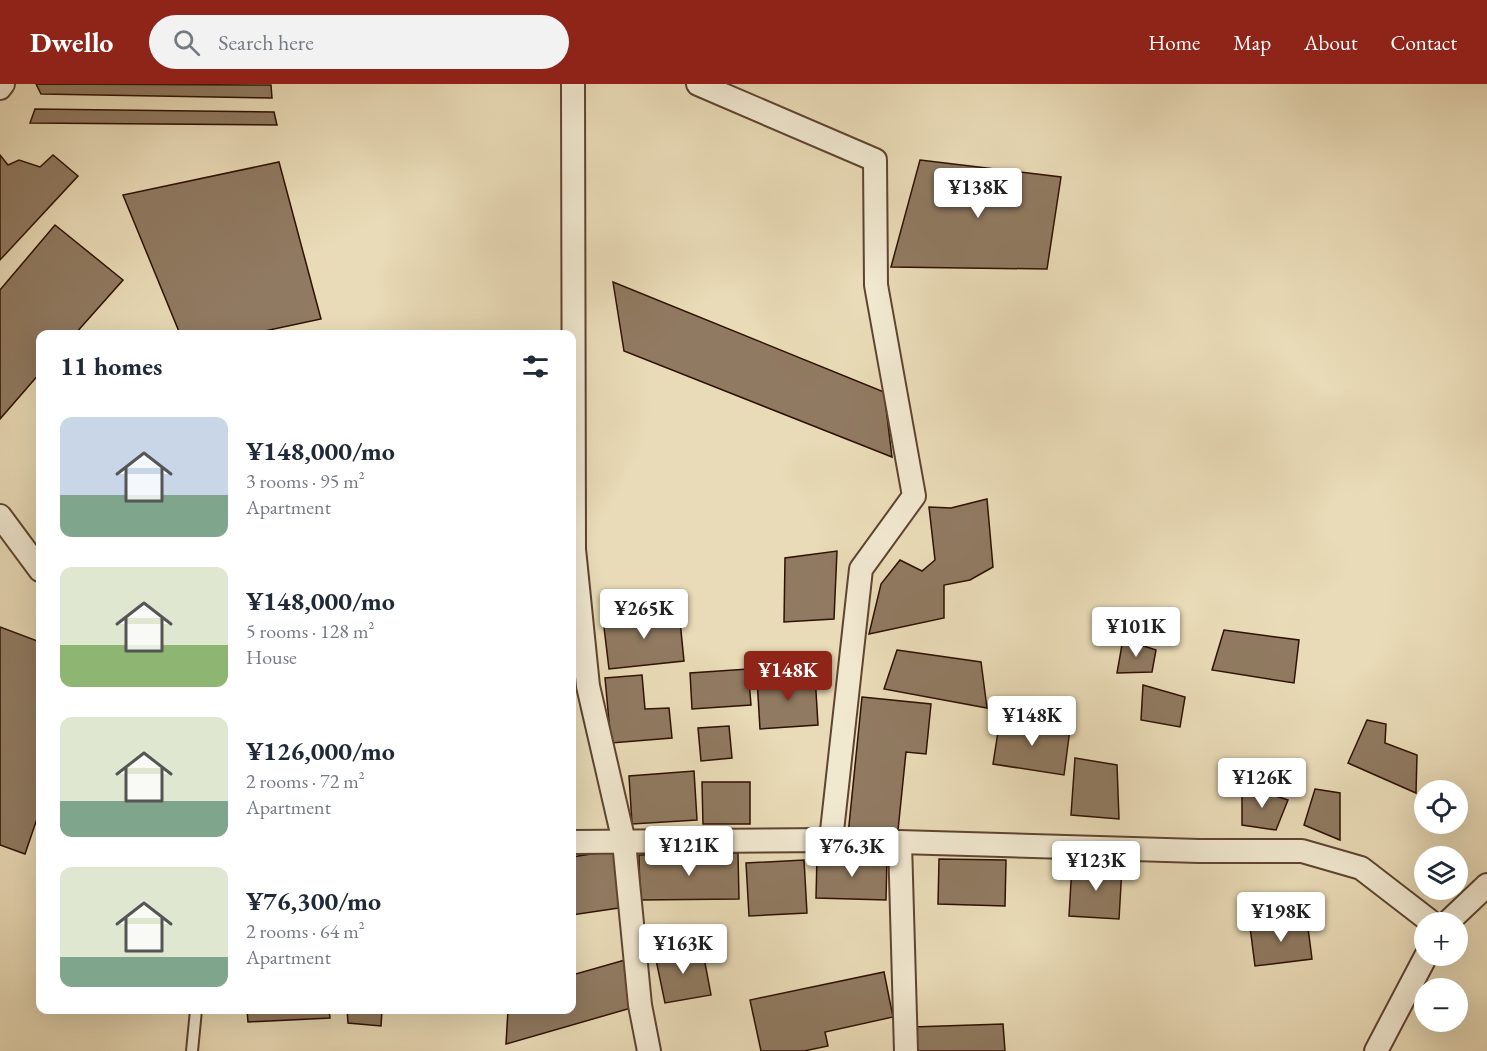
<!DOCTYPE html>
<meta charset="utf-8">
<style>
body{margin:0;font-family:"EB Garamond",serif;background:#f2f2f3;color:#1f2937;height:100vh;display:flex;flex-direction:column;font-size:22px;white-space:nowrap}
*{box-sizing:border-box;margin:0}
p{font-size:20px;color:#747a83}
.icon{flex:none;width:33px;height:33px;fill:none;stroke:currentColor;stroke-width:2;stroke-linecap:round;stroke-linejoin:round}
.map{position:relative;flex:1;overflow:hidden}
.sheet{position:absolute;left:36px;top:246px;width:540px;height:684px;display:flex;flex-direction:column;background:#fff;border-radius:12px;box-shadow:0 6px 24px #0002}
.sheet>*{flex:none}
.controls{position:absolute;left:1414px;top:696px;display:grid;gap:12px}
.controls a{display:grid;place-items:center;width:54px;height:54px;border-radius:50%;background:#fff;box-shadow:0 6px 24px #0002;font-size:30px}
.price{position:absolute;translate:-50% -51px;padding:0 14px;border-radius:6px;background:#fff;color:#222;font-size:20px;line-height:39px;filter:drop-shadow(0 2px 3px #0008)}
.price::after{content:'';position:absolute;left:50%;top:36px;width:18px;height:14px;margin-left:-9px;background:inherit;clip-path:polygon(0 0,100% 0,50% 100%)}
.price.on{background:#8f2418;color:#fff}
ul{padding:0;list-style:none}
li{display:flex;align-items:center;gap:18px;height:150px;padding:0 24px}
li span{display:grid;place-items:center;flex:none;width:168px;height:120px;border-radius:12px;color:#555}
li>.icon{margin-inline-start:auto}
span .icon{width:72px;height:72px;fill:#fffc;stroke-width:1}
li b{font-size:26px}
h2{display:flex;justify-content:space-between;align-items:center;height:72px;padding:0 24px;font-size:26px}
header{display:flex;align-items:center;gap:36px;box-sizing:border-box;height:84px;padding:0 30px;background:#8f2418;color:#fff}
header strong{font-size:28px}
nav{display:flex;gap:33px;margin-inline-start:auto;font-size:21px}
.search{width:420px;height:54px;background:#f2f2f3;display:flex;align-items:center;gap:15px;box-sizing:border-box;padding:0 21px;border-radius:33px;color:#747a83;font-size:22px}
.map>svg:first-child{display:block}
</style>
<header>
<strong>Dwello</strong>
<div class="search"><svg class="icon" aria-label="search" viewBox="0 0 24 24"><circle cx="10" cy="10" r="6"/><path d="M15 15l6 6"/></svg>Search here</div>
<nav><a>Home</a><a>Map</a><a>About</a><a>Contact</a></nav>
</header>
<div class="map">
<svg width="1487" height="967" viewBox="0 0 1487 967">
<rect width="100%" height="100%" fill="#e9dbb7"/>
<filter id="stains"><feTurbulence type="fractalNoise" baseFrequency=".00333" numOctaves="4"/><feColorMatrix values="0 0 0 0 .2 0 0 0 0 .09 0 0 0 0 .02 0 0 0 .5 -.17"/></filter>
<radialGradient id="worn" r=".72"><stop offset=".6" stop-color="#630" stop-opacity="0"/><stop offset="1" stop-color="#630" stop-opacity=".3"/></radialGradient>
<g fill="#907a61" stroke="#2f1103" stroke-width="1.5">
<path d="M36,0L271,1L272,14L41,10Z"/>
<path d="M35,25L274,28L277,41L30,39Z"/>
<path d="M0,71L8,81L19,76L40,83L53,71L78,92L0,176Z"/>
<path d="M920,76L1061,93L1047,185L891,183Z"/>
<path d="M279,78L321,235L250,250H180L123,111Z"/>
<path d="M55,141L123,196L75,250H40V289L0,335V206Z"/>
<path d="M613,198L884,308L892,373L624,267Z"/>
<path d="M987,415L993,483L970,496L944,501V534L869,550L881,500L900,476L922,487L935,476L929,423L951,424Z"/>
<path d="M837,467L834,535L784,538L785,474Z"/>
<path d="M679,527L684,577L609,585L603,535Z"/>
<path d="M0,543L40,558V726L25,770L0,761Z"/>
<path d="M1224,546L1299,556L1294,599L1212,586Z"/>
<path d="M1123,555L1156,566L1152,588L1117,589Z"/>
<path d="M897,566L981,578L987,624L884,605Z"/>
<path d="M748,585L751,621L692,625L690,589Z"/>
<path d="M642,591L645,625L669,624L672,654L611,659L605,594Z"/>
<path d="M815,591L818,641L760,645L757,595Z"/>
<path d="M1143,601L1185,613L1180,643L1141,636Z"/>
<path d="M862,613L931,620L926,670L906,668L897,756L848,751Z"/>
<path d="M1000,635L1070,645L1064,691L993,680Z"/>
<path d="M1367,636L1386,640L1385,659L1417,671L1416,709L1348,679Z"/>
<path d="M729,642L732,674L701,677L698,644Z"/>
<path d="M1075,674L1117,681L1119,735L1071,731Z"/>
<path d="M694,687L697,736L632,740L629,692Z"/>
<path d="M702,698H750V740H703Z"/>
<path d="M1242,701L1288,716L1276,746L1242,741Z"/>
<path d="M1315,705L1340,709V756L1304,741Z"/>
<path d="M623,765L632,822L572,831V773Z"/>
<path d="M738,769L739,815L640,816L639,771Z"/>
<path d="M817,772L887,774L886,816L816,814Z"/>
<path d="M939,775L1006,776L1005,822L938,820Z"/>
<path d="M804,776L807,829L749,832L746,779Z"/>
<path d="M1072,781L1122,784L1119,835L1069,832Z"/>
<path d="M1307,836L1312,875L1255,882L1250,843Z"/>
<path d="M702,863L711,911L665,919L655,871Z"/>
<path d="M625,876L638,922L506,960L508,926H572V891Z"/>
<path d="M884,888L893,933L825,948L828,962L804,967H761L750,916Z"/>
<path d="M247,926H329L330,934L248,938Z"/>
<path d="M347,926H382L381,942L348,939Z"/>
<path d="M1003,940L1005,967H913L912,943Z"/>
</g>
<g fill="none" stroke-linecap="round" stroke-linejoin="round">
<defs>
<path id="lane" d="M192,967L196,926"/>
<g id="street">
<path d="M573,0L574,465L588,602L624,758L640,921L649,967"/>
<path d="M698,0L875,76L876,201L914,412L861,485L831,756"/>
<path d="M0,4L3,0"/>
<path d="M0,432L40,486"/>
<path d="M572,758L831,756L1199,767H1302L1361,784L1431,838"/>
<path d="M900,759L906,967"/>
<path d="M1448,838L1487,801"/>
<path d="M1376,967L1426,872"/>
</g>
</defs>
<use href="#lane" stroke="#5e4430" stroke-width="14"/>
<use href="#street" stroke="#5e4430" stroke-width="26"/>
<use href="#lane" stroke="#f1e8d0" stroke-width="10"/>
<use href="#street" stroke="#f1e8d0" stroke-width="22"/>
</g>
<rect width="100%" height="100%" filter="url(#stains)"/>
<rect width="100%" height="100%" fill="url(#worn)"/>
</svg>
<div class="controls">
<a><svg class="icon" aria-label="locate" viewBox="0 0 24 24"><circle cx="12" cy="12" r="6"/><path d="M12 2v4M12 18v4M2 12h4M18 12h4"/></svg></a>
<a><svg class="icon" aria-label="layers" viewBox="0 0 24 24"><path d="M12 4l9 5-9 5-9-5zM3 14l9 5 9-5"/></svg></a>
<a>+</a>
<a>−</a>
</div>
<b class="price" style="left:978px;top:135px">¥138K</b>
<b class="price" style="left:644px;top:556px">¥265K</b>
<b class="price" style="left:1136px;top:574px">¥101K</b>
<b class="price on" style="left:788px;top:618px">¥148K</b>
<b class="price" style="left:1032px;top:663px">¥148K</b>
<b class="price" style="left:1262px;top:725px">¥126K</b>
<b class="price" style="left:689px;top:793px">¥121K</b>
<b class="price" style="left:852px;top:794px">¥76.3K</b>
<b class="price" style="left:1096px;top:808px">¥123K</b>
<b class="price" style="left:1281px;top:859px">¥198K</b>
<b class="price" style="left:683px;top:891px">¥163K</b>
<section class="sheet">
<h2>11 homes<svg class="icon" aria-label="filters" viewBox="0 0 24 24"><path d="M4 7h16M4 17h16"/><circle cx="9" cy="7" r="2"/><circle cx="15" cy="17" r="2"/></svg></h2>
<ul>
<li><span style="background:linear-gradient(#c9d6e8 65%,#7fa58c 0)"><svg class="icon" aria-label="home" viewBox="0 0 24 24"><path d="M3 11l9-7 9 7M6 9v11h12V9"/></svg></span><div><b>¥148,000/mo</b><p>3 rooms · 95 m²</p><p>Apartment</p></div></li>
<li><span style="background:linear-gradient(#dfe7d0 65%,#8fb573 0)"><svg class="icon" aria-label="home" viewBox="0 0 24 24"><path d="M3 11l9-7 9 7M6 9v11h12V9"/></svg></span><div><b>¥148,000/mo</b><p>5 rooms · 128 m²</p><p>House</p></div></li>
<li><span style="background:linear-gradient(#dfe7d0 70%,#7fa58c 0)"><svg class="icon" aria-label="home" viewBox="0 0 24 24"><path d="M3 11l9-7 9 7M6 9v11h12V9"/></svg></span><div><b>¥126,000/mo</b><p>2 rooms · 72 m²</p><p>Apartment</p></div></li>
<li><span style="background:linear-gradient(#dfe7d0 75%,#7fa58c 0)"><svg class="icon" aria-label="home" viewBox="0 0 24 24"><path d="M3 11l9-7 9 7M6 9v11h12V9"/></svg></span><div><b>¥76,300/mo</b><p>2 rooms · 64 m²</p><p>Apartment</p></div></li>
</ul>
</section>
</div>
